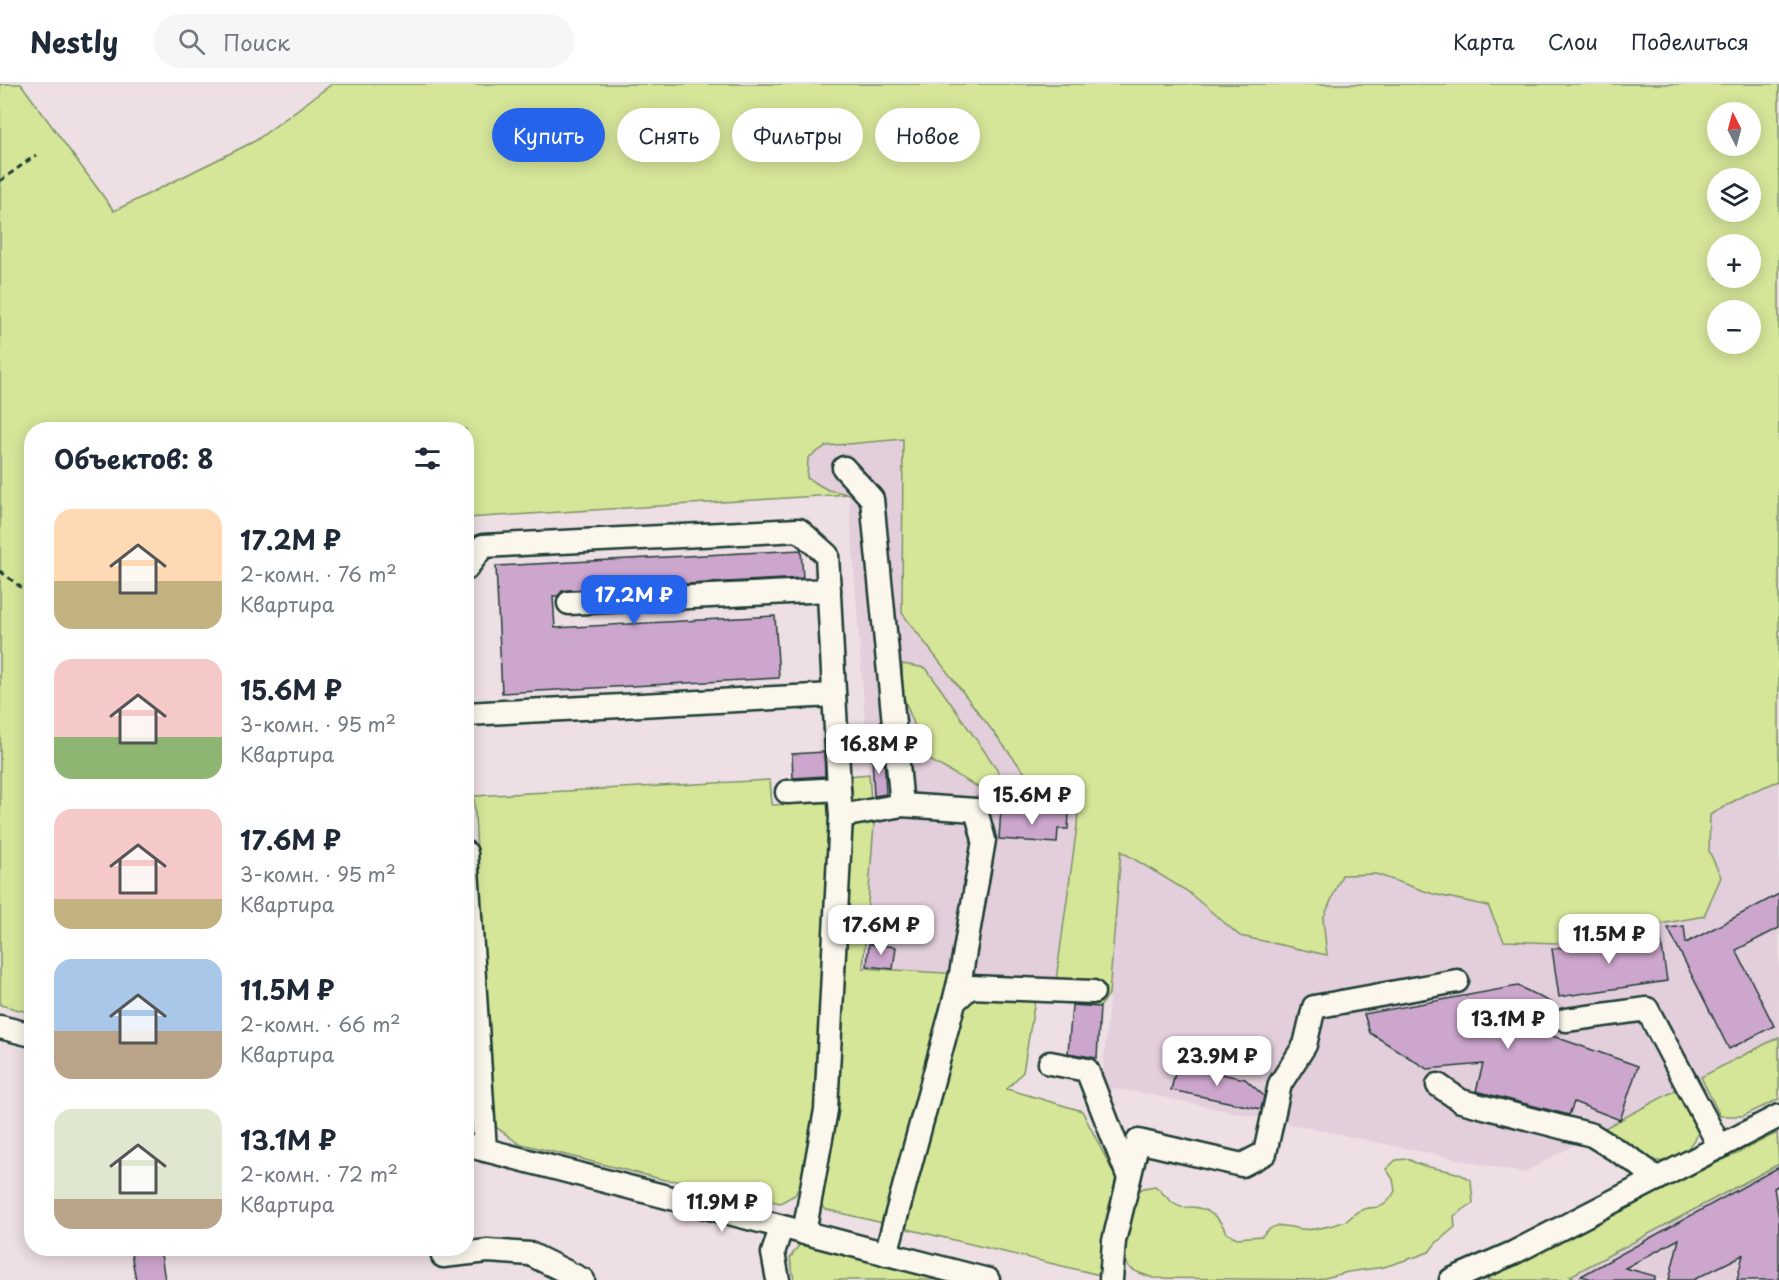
<!DOCTYPE html>
<html lang="ru">
<meta charset="utf-8">
<style>
body{margin:0;font-family:"Playpen Sans",sans-serif;background:#f6f6f7;color:#1f2937;height:100vh;display:flex;flex-direction:column;font-size:22px;white-space:nowrap}
*{box-sizing:border-box;margin:0}
p{font-size:20px;color:#747a83}
.icon{flex:none;width:33px;height:33px;fill:none;stroke:currentColor;stroke-width:2;stroke-linecap:round;stroke-linejoin:round}
.map{position:relative;flex:1;overflow:hidden}
.panel{position:absolute;left:24px;top:338px;width:450px;height:834px;display:flex;flex-direction:column;background:#fff;border-radius:24px;box-shadow:0 3px 15px #0003}
.panel>*{flex:none}
.hud{position:absolute;left:492px;top:24px;width:570px;height:54px;display:flex;gap:12px}
.needle{width:39px;rotate:354deg}
.fabs{position:absolute;left:1707px;top:18px;display:grid;gap:12px}
.fabs a{display:grid;place-items:center;width:54px;height:54px;border-radius:50%;background:#fff;box-shadow:0 3px 15px #0003;font-size:30px}
.price{position:absolute;translate:-50% -51px;padding:0 14px;border-radius:12px;background:#fff;color:#222;font-size:20px;line-height:39px;filter:drop-shadow(0 2px 3px #0008)}
.price::after{content:'';position:absolute;left:50%;top:36px;width:18px;height:14px;margin-left:-9px;background:inherit;clip-path:polygon(0 0,100% 0,50% 100%)}
.price.on{background:#2563eb;color:#fff}
ul{padding:0;list-style:none}
li{display:flex;align-items:center;gap:18px;height:150px;padding:0 30px}
li span{display:grid;place-items:center;flex:none;width:168px;height:120px;border-radius:18px;color:#555}
li>.icon{margin-inline-start:auto}
span .icon{width:72px;height:72px;fill:#fffc;stroke-width:1}
li b{font-size:26px}
h2{display:flex;justify-content:space-between;align-items:center;height:72px;padding:0 30px;font-size:26px}
.pill{padding:0 21px;border-radius:27px;background:#fff;box-shadow:0 3px 15px #0003;font-size:21px;line-height:54px}
.pill.on{background:#2563eb;color:#fff}
header{display:flex;align-items:center;gap:36px;box-sizing:border-box;height:84px;padding:0 30px;background:#fff;border-bottom:2px solid #e0e1e3}
header strong{font-size:28px}
nav{display:flex;gap:33px;margin-inline-start:auto;font-size:21px}
.search{width:420px;height:54px;background:#f6f6f7;display:flex;align-items:center;gap:15px;box-sizing:border-box;padding:0 21px;border-radius:33px;color:#747a83;font-size:22px}
.map>svg:first-child{display:block}
</style>
<header>
<strong>Nestly</strong>
<div class="search"><svg class="icon" aria-label="search" viewBox="0 0 24 24"><circle cx="10" cy="10" r="6"/><path d="M15 15l6 6"/></svg>Поиск</div>
<nav><a>Карта</a><a>Слои</a><a>Поделиться</a></nav>
</header>
<div class="map">
<svg width="1779" height="1196" viewBox="0 0 1779 1196">
<rect width="100%" height="100%" fill="#eddfe3"/>
<filter id="ink" filterUnits="userSpaceOnUse"><feTurbulence type="fractalNoise" baseFrequency=".0167" numOctaves="2"/><feDisplacementMap in="SourceGraphic" scale="12" xChannelSelector="R" yChannelSelector="G"/><feConvolveMatrix kernelMatrix="1 2 1 2 8 2 1 2 1" color-interpolation-filters="sRGB"/></filter>
<g filter="url(#ink)">
<g fill="#e3cedc">
<path d="M903,355V529L1079,726L1056,896L862,884L874,741L872,736L849,411L828,406L807,394L808,374L826,362Z"/>
<path d="M1779,697V953L1620,1036L1523,1089L1143,1009L1102,1003L1121,767L1187,807L1240,852L1327,871L1323,835L1342,791L1376,790L1433,810L1489,822L1721,793L1709,767L1710,731L1746,710Z"/>
<path d="M1779,1080V1196H1581L1569,1193Z"/>
</g>
<g fill="#d5e699" stroke="#7a9266" stroke-width="1.5" fill-rule="evenodd">
<path d="M0,0H21L114,127L255,57L332,0H1779V697L1746,710L1710,731L1709,767L1721,793L1704,832L1556,859L1504,857L1488,822L1433,810L1376,790L1342,791L1323,835L1327,871L1240,852L1187,807L1121,767L1109,910L1100,923L1035,916L1023,988L1007,1005L1082,1027L1116,1094L1106,1157L1104,1192L824,1125L820,1118L832,1032L853,740L872,736L874,740L863,884L1056,896L1077,742L1078,726L1051,723L902,529L903,355L826,362L808,374L807,394L828,406L849,410L467,434L466,345H32L31,929L0,921ZM1718,28H1750V62H1718ZM1718,94H1750V128H1718ZM1718,160H1750V194H1718ZM1718,226H1750V260H1718Z"/>
<path d="M902,580L926,584L997,685L1000,698L981,705L928,675L903,612Z"/>
<path d="M869,690L871,719L849,720L848,692Z"/>
<path d="M770,696L772,721L832,718L818,1024L805,1090L795,1111L780,1119L680,1097L665,1096L518,1059L496,1043L490,1014L474,712Z"/>
<path d="M1779,953V1015L1743,1032H1720L1701,993Z"/>
<path d="M1676,1006L1698,1049C1694,1055 1690,1064 1684,1068C1655,1093 1628,1062 1603,1045Z"/>
<path d="M1777,1049L1779,1080L1570,1192L1581,1196H1481Z"/>
<path d="M1408,1075C1428,1088 1453,1082 1471,1097L1473,1119L1454,1132L1455,1143L1436,1159L1429,1168L1418,1172L1384,1183L1348,1188L1317,1196L1153,1194C1146,1191 1133,1188 1128,1182C1116,1169 1130,1125 1133,1109L1144,1104L1155,1102C1163,1108 1171,1121 1181,1123C1183,1124 1189,1123 1190,1123C1207,1123 1221,1134 1226,1149L1237,1154L1262,1152C1279,1131 1293,1149 1314,1145C1322,1144 1339,1140 1346,1137C1350,1135 1353,1130 1357,1128C1375,1118 1381,1132 1395,1107L1393,1095L1386,1085L1396,1076Z"/>
<path d="M806,1160L954,1196H794L790,1174L799,1161Z"/>
</g>
<g fill="#cda6cd" stroke="#1f3d34" stroke-width="1.5">
<path d="M801,466L803,494L568,506L562,507L558,512H553L555,544L775,532L779,594L502,609L496,482Z"/>
<path d="M824,668L825,692L793,694L792,670Z"/>
<path d="M872,671H884L886,710L874,712Z"/>
<path d="M1001,725L1069,730L1068,745H1058L1057,759L999,755Z"/>
<path d="M1779,810V844L1736,866L1774,942L1729,965L1668,844L1684,842L1686,859Z"/>
<path d="M1660,850L1667,897L1559,913L1552,865Z"/>
<path d="M869,860L896,863L893,885L867,882Z"/>
<path d="M1518,902L1556,921L1544,949L1638,982L1620,1036L1574,1018L1569,1031L1476,1007L1483,980L1427,985L1370,949L1364,930Z"/>
<path d="M1072,921L1100,923L1097,974L1068,969Z"/>
<path d="M1177,981L1245,995L1264,1012L1261,1025L1171,1006Z"/>
<path d="M1779,1083V1101L1774,1104L1779,1135V1196H1737L1743,1171L1693,1196H1669L1679,1155L1625,1184L1655,1192V1196H1596L1581,1192Z"/>
<path d="M130,1164H160L165,1196H136Z"/>
</g>
<g fill="none" stroke-linecap="round" stroke-linejoin="round">
<defs>
<g id="minor">
<path d="M844,384L872,415L902,721"/>
<path d="M466,485L483,462L799,446L827,471L839,705"/>
<path d="M569,519L829,506"/>
<path d="M466,630L834,611"/>
<path d="M787,708L839,705L841,732L826,1026L804,1149"/>
<path d="M841,732L902,721L976,726L984,756L961,890L954,918"/>
<path d="M466,769L485,1066"/>
<path d="M1566,936L1647,925L1720,1063"/>
<path d="M0,943L32,951"/>
<path d="M1050,979L1087,986L1129,1094"/>
<path d="M1438,1001L1461,1017L1592,1051L1637,1079L1657,1095"/>
<path d="M466,1061L988,1196"/>
<path d="M886,1170L954,918L970,903L1093,908"/>
<path d="M443,1172L488,1167L530,1170L583,1196"/>
<path d="M778,1196L773,1169L781,1144"/>
<path d="M1111,1196L1114,1157L1138,1057L1242,1081L1265,1069L1280,1000L1305,961L1314,923L1457,897"/>
<path d="M1451,1196L1513,1169L1779,1032"/>
</g>
</defs>
<use href="#minor" stroke="#1f3d34" stroke-width="27"/>
<g stroke="#1f3d34" stroke-width="3" stroke-dasharray="6 4.5" stroke-linecap="butt">
<path d="M0,97L36,71"/>
<path d="M0,487L32,512"/>
</g>
<use href="#minor" stroke="#fbf7ec" stroke-width="22"/>
</g>
</g>
</svg>
<div class="fabs">
<a><svg class="needle" viewBox="-14 -14 28 28"><path d="M0-13l5 13h-10z" fill="#e53935"/><path d="M0 13l5-13h-10z" fill="#747a83"/></svg></a>
<a><svg class="icon" aria-label="layers" viewBox="0 0 24 24"><path d="M12 4l9 5-9 5-9-5zM3 14l9 5 9-5"/></svg></a>
<a>+</a>
<a>−</a>
</div>
<b class="price on" style="left:634px;top:542px">17.2M ₽</b>
<b class="price" style="left:879px;top:691px">16.8M ₽</b>
<b class="price" style="left:1032px;top:742px">15.6M ₽</b>
<b class="price" style="left:881px;top:872px">17.6M ₽</b>
<b class="price" style="left:1609px;top:881px">11.5M ₽</b>
<b class="price" style="left:1508px;top:966px">13.1M ₽</b>
<b class="price" style="left:1217px;top:1003px">23.9M ₽</b>
<b class="price" style="left:722px;top:1149px">11.9M ₽</b>
<div class="hud">
<a class="pill on">Купить</a>
<a class="pill">Снять</a>
<a class="pill">Фильтры</a>
<a class="pill">Новое</a>
</div>
<section class="panel">
<h2>Объектов: 8<svg class="icon" aria-label="filters" viewBox="0 0 24 24"><path d="M4 7h16M4 17h16"/><circle cx="9" cy="7" r="2"/><circle cx="15" cy="17" r="2"/></svg></h2>
<ul>
<li><span style="background:linear-gradient(#ffd9b3 60%,#c2b280 0)"><svg class="icon" aria-label="home" viewBox="0 0 24 24"><path d="M3 11l9-7 9 7M6 9v11h12V9"/></svg></span><div><b>17.2M ₽</b><p>2-комн. · 76 m²</p><p>Квартира</p></div></li>
<li><span style="background:linear-gradient(#f6c9c9 65%,#8fb573 0)"><svg class="icon" aria-label="home" viewBox="0 0 24 24"><path d="M3 11l9-7 9 7M6 9v11h12V9"/></svg></span><div><b>15.6M ₽</b><p>3-комн. · 95 m²</p><p>Квартира</p></div></li>
<li><span style="background:linear-gradient(#f6c9c9 75%,#c2b280 0)"><svg class="icon" aria-label="home" viewBox="0 0 24 24"><path d="M3 11l9-7 9 7M6 9v11h12V9"/></svg></span><div><b>17.6M ₽</b><p>3-комн. · 95 m²</p><p>Квартира</p></div></li>
<li><span style="background:linear-gradient(#a9c7e8 60%,#b9a48a 0)"><svg class="icon" aria-label="home" viewBox="0 0 24 24"><path d="M3 11l9-7 9 7M6 9v11h12V9"/></svg></span><div><b>11.5M ₽</b><p>2-комн. · 66 m²</p><p>Квартира</p></div></li>
<li><span style="background:linear-gradient(#dfe7d0 75%,#b9a48a 0)"><svg class="icon" aria-label="home" viewBox="0 0 24 24"><path d="M3 11l9-7 9 7M6 9v11h12V9"/></svg></span><div><b>13.1M ₽</b><p>2-комн. · 72 m²</p><p>Квартира</p></div></li>
</ul>
</section>
</div>
